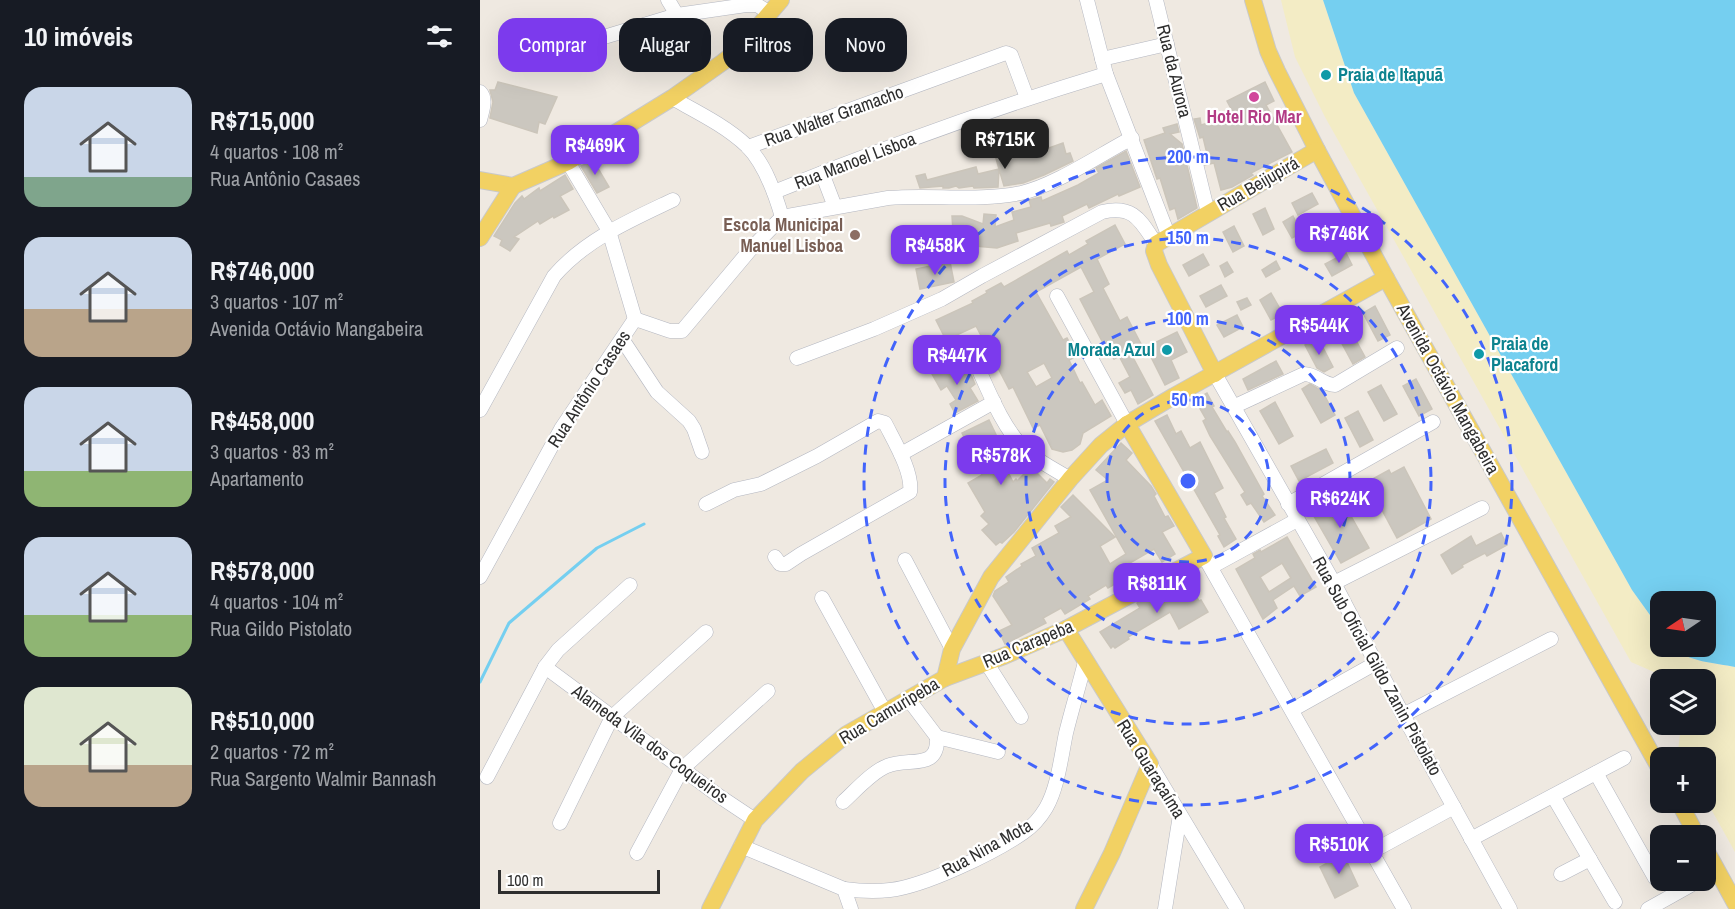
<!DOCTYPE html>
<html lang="pt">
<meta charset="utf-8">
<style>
body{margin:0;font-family:"Archivo Narrow",sans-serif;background:#242831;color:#f1f3f6;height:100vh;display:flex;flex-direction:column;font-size:22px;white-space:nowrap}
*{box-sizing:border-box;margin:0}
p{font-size:20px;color:#9ea1a6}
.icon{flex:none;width:33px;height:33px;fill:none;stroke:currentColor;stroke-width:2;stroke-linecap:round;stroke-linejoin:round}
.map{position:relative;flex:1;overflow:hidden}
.drawer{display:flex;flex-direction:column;background:#171b24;width:480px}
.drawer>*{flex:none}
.guide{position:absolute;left:18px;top:18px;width:570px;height:54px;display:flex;gap:12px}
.needle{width:39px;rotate:257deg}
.controls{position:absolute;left:1170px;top:591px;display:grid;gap:12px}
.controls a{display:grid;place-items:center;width:66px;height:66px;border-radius:12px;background:#171b24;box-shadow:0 6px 24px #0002;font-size:30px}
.scale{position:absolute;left:18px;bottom:15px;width:162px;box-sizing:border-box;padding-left:6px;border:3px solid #2e2e2e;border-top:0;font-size:16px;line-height:21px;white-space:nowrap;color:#2e2e2e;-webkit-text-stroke:4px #fff;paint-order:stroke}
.price{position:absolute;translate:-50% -51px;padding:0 14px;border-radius:12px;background:#7c3aed;color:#fff;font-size:20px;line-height:39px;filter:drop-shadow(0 2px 3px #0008)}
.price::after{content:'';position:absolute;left:50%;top:36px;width:18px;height:14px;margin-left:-9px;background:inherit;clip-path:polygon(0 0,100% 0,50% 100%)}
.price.on{background:#222;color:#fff}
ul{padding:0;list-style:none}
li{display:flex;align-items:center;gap:18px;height:150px;padding:0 24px}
li span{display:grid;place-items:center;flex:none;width:168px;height:120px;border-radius:18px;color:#555}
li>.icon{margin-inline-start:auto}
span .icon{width:72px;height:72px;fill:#fffc;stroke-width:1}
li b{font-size:26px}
h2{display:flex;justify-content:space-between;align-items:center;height:72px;padding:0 24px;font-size:26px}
.chip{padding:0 21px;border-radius:18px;background:#171b24;box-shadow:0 6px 24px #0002;font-size:21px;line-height:54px}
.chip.on{background:#7c3aed;color:#fff}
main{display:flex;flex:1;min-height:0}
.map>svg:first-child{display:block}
</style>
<main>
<section class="drawer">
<h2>10 imóveis<svg class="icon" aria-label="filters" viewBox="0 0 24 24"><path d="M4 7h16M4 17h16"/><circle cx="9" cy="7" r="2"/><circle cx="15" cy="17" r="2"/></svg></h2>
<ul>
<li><span style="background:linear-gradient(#c9d6e8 75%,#7fa58c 0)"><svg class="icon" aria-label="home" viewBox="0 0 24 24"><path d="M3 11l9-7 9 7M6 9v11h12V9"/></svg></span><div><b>R$715,000</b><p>4 quartos · 108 m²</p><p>Rua Antônio Casaes</p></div></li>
<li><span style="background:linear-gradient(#c9d6e8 60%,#b9a48a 0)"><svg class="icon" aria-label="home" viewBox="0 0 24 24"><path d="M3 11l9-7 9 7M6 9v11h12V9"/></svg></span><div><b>R$746,000</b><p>3 quartos · 107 m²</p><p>Avenida Octávio Mangabeira</p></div></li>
<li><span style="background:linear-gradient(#c9d6e8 70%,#8fb573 0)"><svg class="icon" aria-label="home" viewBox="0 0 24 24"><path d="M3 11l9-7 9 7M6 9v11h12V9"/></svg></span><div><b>R$458,000</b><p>3 quartos · 83 m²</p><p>Apartamento</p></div></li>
<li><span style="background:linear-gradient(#c9d6e8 65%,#8fb573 0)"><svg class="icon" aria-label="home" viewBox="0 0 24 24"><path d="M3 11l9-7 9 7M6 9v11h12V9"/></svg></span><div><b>R$578,000</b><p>4 quartos · 104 m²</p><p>Rua Gildo Pistolato</p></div></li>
<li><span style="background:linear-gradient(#dfe7d0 65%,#b9a48a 0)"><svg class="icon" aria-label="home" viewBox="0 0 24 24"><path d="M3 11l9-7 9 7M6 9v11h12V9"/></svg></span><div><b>R$510,000</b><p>2 quartos · 72 m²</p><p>Rua Sargento Walmir Bannash</p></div></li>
</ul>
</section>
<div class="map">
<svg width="1255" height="909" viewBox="0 0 1255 909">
<rect width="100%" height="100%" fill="#efe9e1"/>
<path fill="#f3ecc5" d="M801,0H843L874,93L1152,590L1180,629V646L1193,647C1207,662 1236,663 1255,667V852L1226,800V758L1202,757L1198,751L1201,725L1226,724V680H1180V683L1174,672L1151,662L845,117L815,57Z"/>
<path fill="#75cff0" d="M843,0H1255V667C1236,663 1207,662 1193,647L1226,646V602H1180V629L1152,590L874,93Z"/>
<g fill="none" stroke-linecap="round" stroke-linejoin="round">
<path stroke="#75cff0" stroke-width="3" d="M0,682L29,623L117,548L164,524"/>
</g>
<g fill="#cbc7bf" stroke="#cbc5ba" stroke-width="1.5" fill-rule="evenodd">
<path d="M18,82L77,97L65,124L59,122L57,133L10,118L13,102L10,90H15Z"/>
<path d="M785,82L794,101L786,105L812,152L771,173L773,175L752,187L741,190L734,163L725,165L723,155L727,154L723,137L720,138L714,119L720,118L721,125L728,123V126L757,120L747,101Z"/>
<path d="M697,124L699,132L690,134L702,144L717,208L698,219L695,208L690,210L680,178L677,179L664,140L685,133L683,128Z"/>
<path d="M583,143L586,154L590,153L593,161L564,175L543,183L524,186L519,169L518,187L494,188L493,186L479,188L476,186L469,188H463V186L440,188L436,176L445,174L447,180L496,167L498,174L519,169L515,155L524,152L525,157L536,154L537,157L568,146L569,148Z"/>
<path d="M646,151L660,187L639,196L638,194L609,208L607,204L582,216L584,222L571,226L570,223L536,233L538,241L517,248L494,246L487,252L474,246L472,216H482L503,224L504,214L516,215L515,227L534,220L532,212L551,207L549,200L561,197L562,201L598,185L619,173L616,168Z"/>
<path d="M113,160L129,187L117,193L101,166Z"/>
<path d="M85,175L93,189L80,196L89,210L74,218L73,216L60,224L58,221L34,237L39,239L30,251L20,245L22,240L14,236L35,203L42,196L44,199L59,188L60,191Z"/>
<path d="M832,193L838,204L818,215L812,203Z"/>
<path d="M785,208L794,229L783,235L773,214Z"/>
<path d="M813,216L822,233L812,238L803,222Z"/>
<path d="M849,223L855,235L834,246L828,234Z"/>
<path d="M635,225L645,244L617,259L629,284L623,288L640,321L647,317L661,344L649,350L673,395L658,404L651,390L645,393L639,383L650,377L639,356L634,359L624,342L623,343L600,299L614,292L601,267L556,292L583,340L587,338L597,356L589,360L600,383L602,382L615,405L622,400L631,416L603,433L600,444L592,450L583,452L572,449L560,425L553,428L533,387L529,389L496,326L466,340L456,320L493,303L492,301L507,293L506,291L521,283L524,287L587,251L589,255L608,244L606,241ZM564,363L572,378L556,387L547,372Z"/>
<path d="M754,226L764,246L753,252L743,232Z"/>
<path d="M866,253L872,265L852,276L845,264Z"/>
<path d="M723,254L729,265L709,276L703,265Z"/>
<path d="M796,261L800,269L786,277L782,270Z"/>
<path d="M470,262L474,282L440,289L436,269Z"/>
<path d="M747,262L753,272L745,277L740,266Z"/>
<path d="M741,285L747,296L726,307L720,296Z"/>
<path d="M791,293L803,314L791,320L780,300Z"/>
<path d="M767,298L771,305L761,310L757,302Z"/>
<path d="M895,306L910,335L898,341L883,313Z"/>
<path d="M757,315L763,327L744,337L737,325Z"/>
<path d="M697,332L707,352L691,360L699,378L685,385L666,347Z"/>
<path d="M872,333L885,357L873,364L860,340Z"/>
<path d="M838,338L853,367L844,372L837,368L825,345Z"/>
<path d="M796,361L803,374L768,390L763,379Z"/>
<path d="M475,364L480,372L488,368L495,384L490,388L498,401L475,413L470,404L476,400L467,386L461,390L452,374L465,366L466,369Z"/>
<path d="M936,379L952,409L939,416L923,386Z"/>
<path d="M830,384L842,391L855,415L841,423L822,389Z"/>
<path d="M901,385L917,414L904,421L888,392Z"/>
<path d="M727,393L734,406L732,407L747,432L748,431L755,442L784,494L782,496L795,515L784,522L771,503L767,505L761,495L765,492L730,436L723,421L726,419L715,400Z"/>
<path d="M795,402L813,436L799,444L780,411Z"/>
<path d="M878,411L893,440L880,447L865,418Z"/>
<path d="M687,415L696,434L701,431L710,448L720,442L743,488L734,493L746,517L744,518L756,539L744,547L738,536L740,535L675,421Z"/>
<path d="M509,420L519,441L514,444L533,482L536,479L537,481L551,467L567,483L570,479L574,482L534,532L522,543L520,542L516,545L502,530L509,524L501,516L505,512L488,483L502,475L488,450L490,449L482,433Z"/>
<path d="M641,443L652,453L646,460L671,486L676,494L674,496L685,517L688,516L694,526L682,532L695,554L682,562L674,549L648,564L651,569L638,577L640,581L628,588L626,585L608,596L610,599L585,614L581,608L563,618L566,623L525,644L519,631L532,625L513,596L515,591L529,582L526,577L542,566L541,564L556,556L552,548L579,533L575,526L591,517L581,507L593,495L635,537L620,546L630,564L646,554L610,490L628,480L616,470Z"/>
<path d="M846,449L853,463L819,481L811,466Z"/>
<path d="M924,467L951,519L917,538L887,482L909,470L911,474Z"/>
<path d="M875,482L879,490L865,498L861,490Z"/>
<path d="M859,495L889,548L861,563L831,511Z"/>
<path d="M1021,533L1027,545L1007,556L1005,553L982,565L983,567L972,574L961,555L991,536L996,546Z"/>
<path d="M807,537L836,587L820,596L814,586L793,600L797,608L783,619L756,569L775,558L773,554L780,550L781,552ZM802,563L811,578L789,592L780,577Z"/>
<path d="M708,581L719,601L721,600L728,612L699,629L690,612L648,637L649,639L635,648L633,646L631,648L620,632L660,608L657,603L668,598L670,601Z"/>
<path d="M861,849L878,886L855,898L840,867L856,858L853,854Z"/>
</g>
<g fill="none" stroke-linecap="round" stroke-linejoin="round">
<defs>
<g id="minor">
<path d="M188,0L197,15"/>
<path d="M607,0L626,74L689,237"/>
<path d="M676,0L728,213"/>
<path d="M622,59L687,44"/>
<path d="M49,62L89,58L124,37L197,15L266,5H277L290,13"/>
<path d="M0,92C7,99 2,111 0,120"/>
<path d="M192,98C217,112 246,126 267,146C285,164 295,193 302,217"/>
<path d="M268,147L526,53L531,55L547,98"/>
<path d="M88,162L129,231L155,319"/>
<path d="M342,173L355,207"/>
<path d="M294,192C403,148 514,108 626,74"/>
<path d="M577,296L647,424"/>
<path d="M142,339L177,392L209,421L214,429L222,452"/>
<path d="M488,345C503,377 522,432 550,454C562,463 577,471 590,479"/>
<path d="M317,358L394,329L462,299L502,276L622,212C654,205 660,220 676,244"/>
<path d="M735,374L854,583L923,715L1030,909"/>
<path d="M753,407L824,374C836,374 843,385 855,385L917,348"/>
<path d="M0,410L74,276C106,239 151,220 193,200"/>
<path d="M421,454L514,402"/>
<path d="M226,504L254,490L281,484L337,456L398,421L405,423C414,441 433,472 430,492L321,554L306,564H300L295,557"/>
<path d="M808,504L953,422"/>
<path d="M724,556L924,909"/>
<path d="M425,560L472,649"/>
<path d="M731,567L817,520"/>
<path d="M0,577L81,429L155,319L190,331H202L270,250L302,217L408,198C452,194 497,202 541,193C574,186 621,154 652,138"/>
<path d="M854,583L1002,508"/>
<path d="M342,598L405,712"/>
<path d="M506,662L541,717"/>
<path d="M65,667L239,796L275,820"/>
<path d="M429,700L457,737L518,752"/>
<path d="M812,710L896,663"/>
<path d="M923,715L1071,639"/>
<path d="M670,764L757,909"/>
<path d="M1116,773L1175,878"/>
<path d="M7,777L65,667L78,650L150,585"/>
<path d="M1073,796L1135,902"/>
<path d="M363,802C374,792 393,771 407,766C429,757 459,771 457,737"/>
<path d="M80,823L132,717L226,632"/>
<path d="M991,839L1144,758"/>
<path d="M261,846L364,889L371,909"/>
<path d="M893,851L974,807"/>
<path d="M157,853L202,769L288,691"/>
<path d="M1081,874L1110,859"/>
<path d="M364,889C379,891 394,892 410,890C445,886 514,853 544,832C553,826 560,818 566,808C578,787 581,757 586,733C592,709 599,686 605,662"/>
<path d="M685,909L700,815"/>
<path d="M1168,909L1220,880"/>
</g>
<g id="major">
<path d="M773,0L788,51L797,71L837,150L906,278L1180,769"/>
<path d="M0,180L33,186L88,162L192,98L243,62L259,49L301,0"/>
<path d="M0,238L33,186"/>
<path d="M735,374L679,265L674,251L676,244L837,150"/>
<path d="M586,629L670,764L632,853L604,909"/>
<path d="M465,678L472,649L511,577L590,479L621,445L647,424L694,396L906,278"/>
<path d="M1199,802L1217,836"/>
<path d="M1226,850L1255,903"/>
<path d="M230,909L275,820L322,771L367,734L465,678L524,656L586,629L724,556L647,424"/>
</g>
</defs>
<use href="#minor" stroke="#b4b7c1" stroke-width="15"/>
<use href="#major" stroke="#c9c9c9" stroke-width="18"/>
<use href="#minor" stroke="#fff" stroke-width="14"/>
<use href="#major" stroke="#f2d163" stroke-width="16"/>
</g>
<g fill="none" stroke="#4264fb" stroke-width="3" stroke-dasharray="10 8">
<circle cx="708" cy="481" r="81"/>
<circle cx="708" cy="481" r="162"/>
<circle cx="708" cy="481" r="243"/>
<circle cx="708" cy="481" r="324"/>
</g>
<g fill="#0f9aa8" stroke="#fff" stroke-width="2">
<circle cx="846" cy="75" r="6"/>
<circle cx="687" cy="350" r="6"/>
<circle cx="999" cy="354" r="6"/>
</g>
<circle fill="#d1479c" stroke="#fff" stroke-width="2" cx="774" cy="97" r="6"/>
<circle fill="#8d6e63" stroke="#fff" stroke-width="2" cx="375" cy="235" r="6"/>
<g text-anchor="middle" stroke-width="4.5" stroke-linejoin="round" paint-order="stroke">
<g font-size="18" fill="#2e2e2e" stroke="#fff">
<text transform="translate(694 71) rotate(76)" y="6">Rua da Aurora</text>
<text transform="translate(354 116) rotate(-20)" y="6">Rua Walter Gramacho</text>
<text transform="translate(375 161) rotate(-21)" y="6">Rua Manoel Lisboa</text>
<text transform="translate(778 184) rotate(-30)" y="6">Rua Beijupirá</text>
<text transform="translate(109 389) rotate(-57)" y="6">Rua Antônio Casaes</text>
<text transform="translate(968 389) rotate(61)" y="6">Avenida Octávio Mangabeira</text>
<text transform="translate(548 644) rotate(-23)" y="6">Rua Carapeba</text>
<text transform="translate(897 666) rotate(61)" y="6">Rua Sub Oficial Gildo Zanin Pistolato</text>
<text transform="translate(409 711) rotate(-31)" y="6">Rua Camuripeba</text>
<text transform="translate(170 744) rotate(36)" y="6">Alameda Vila dos Coqueiros</text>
<text transform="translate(671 769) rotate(58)" y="6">Rua Guaraçaíma</text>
<text transform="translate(507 848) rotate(-29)" y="6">Rua Nina Mota</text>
</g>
<g font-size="18" font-weight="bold" fill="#0d838f" stroke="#fff" text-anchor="start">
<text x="858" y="81">Praia de Itapuã</text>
<text x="1011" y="350">Praia de<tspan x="1011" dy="21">Placaford</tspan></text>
<text x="675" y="356" text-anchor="end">Morada Azul</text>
</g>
<g font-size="18" font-weight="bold" fill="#b23c85" stroke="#fff">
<text x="774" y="123">Hotel Rio Mar</text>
</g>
<g font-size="18" font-weight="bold" fill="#785e54" stroke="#fff" text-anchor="end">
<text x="363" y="231">Escola Municipal<tspan x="363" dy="21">Manuel Lisboa</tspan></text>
</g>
</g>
<circle cx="708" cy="481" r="9" fill="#4264fb" stroke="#fff" stroke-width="3"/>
<g font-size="18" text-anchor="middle" font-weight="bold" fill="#4264fb" stroke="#fff" stroke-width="4.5" stroke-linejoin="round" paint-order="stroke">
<text x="708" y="163">200 m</text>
<text x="708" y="244">150 m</text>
<text x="708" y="325">100 m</text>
<text x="708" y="406">50 m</text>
</g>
</svg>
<div class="controls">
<a><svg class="needle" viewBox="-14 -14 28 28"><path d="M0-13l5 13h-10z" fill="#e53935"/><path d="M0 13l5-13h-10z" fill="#9ea1a6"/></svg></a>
<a><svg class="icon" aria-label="layers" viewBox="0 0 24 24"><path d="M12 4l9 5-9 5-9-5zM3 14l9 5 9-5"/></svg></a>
<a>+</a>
<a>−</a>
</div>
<div class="scale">100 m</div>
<b class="price on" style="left:525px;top:170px">R$715K</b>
<b class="price" style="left:115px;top:176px">R$469K</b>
<b class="price" style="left:859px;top:264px">R$746K</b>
<b class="price" style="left:455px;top:276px">R$458K</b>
<b class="price" style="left:839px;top:356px">R$544K</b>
<b class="price" style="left:477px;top:386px">R$447K</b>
<b class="price" style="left:521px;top:486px">R$578K</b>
<b class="price" style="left:860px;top:529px">R$624K</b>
<b class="price" style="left:677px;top:614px">R$811K</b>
<b class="price" style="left:859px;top:875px">R$510K</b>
<div class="guide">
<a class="chip on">Comprar</a>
<a class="chip">Alugar</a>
<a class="chip">Filtros</a>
<a class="chip">Novo</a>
</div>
</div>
</main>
